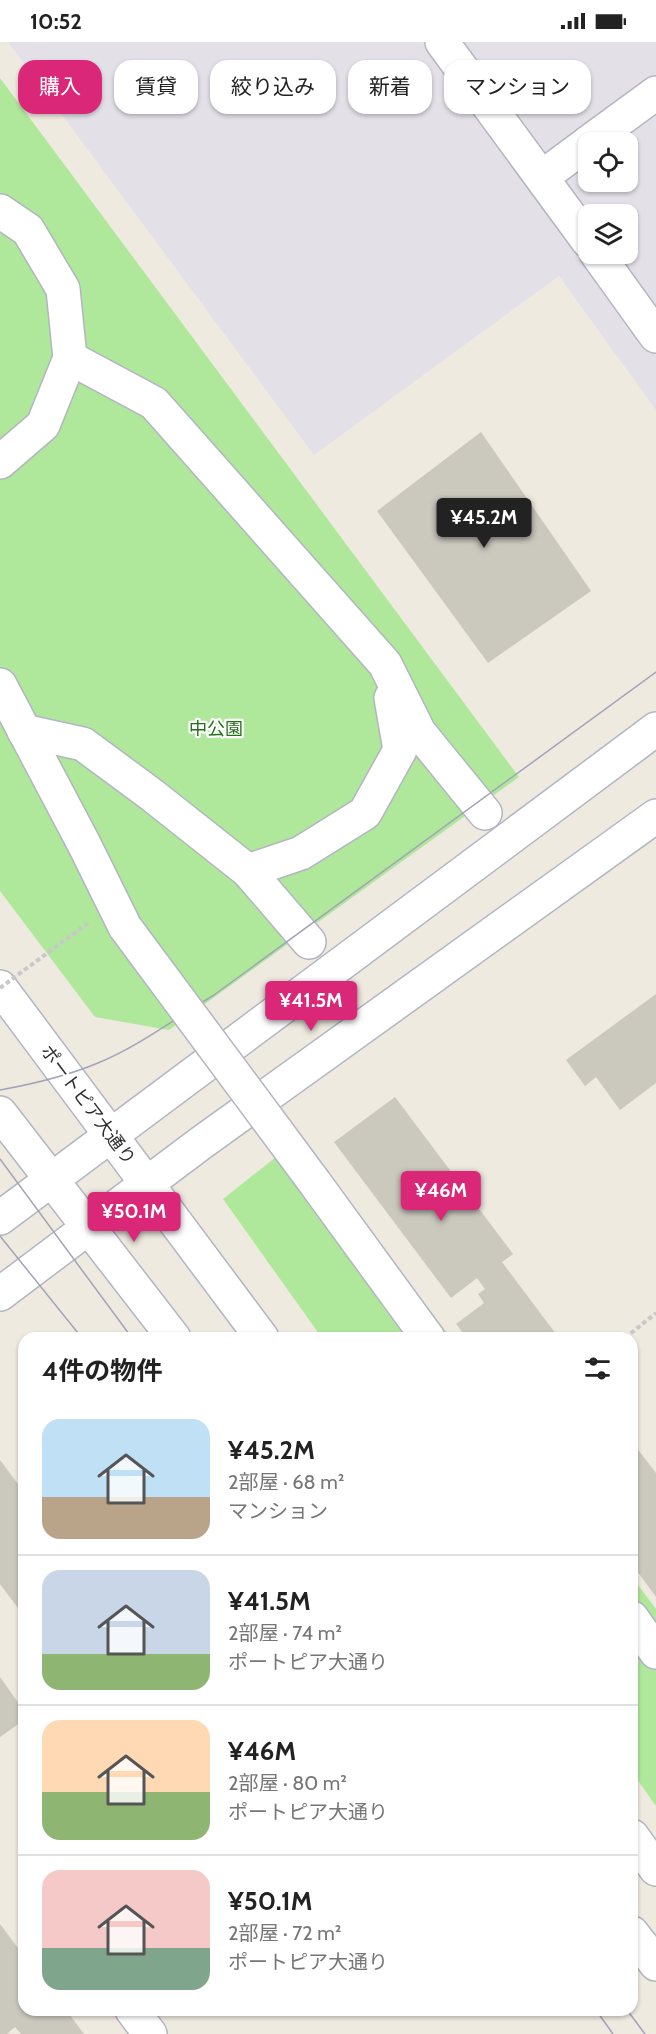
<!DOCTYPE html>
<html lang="ja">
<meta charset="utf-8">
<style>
body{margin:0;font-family:Cabin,"Noto Sans JP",sans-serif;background:#f2f2f2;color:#222;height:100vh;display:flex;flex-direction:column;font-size:22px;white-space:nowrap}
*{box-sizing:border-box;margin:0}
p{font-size:20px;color:#767676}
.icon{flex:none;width:33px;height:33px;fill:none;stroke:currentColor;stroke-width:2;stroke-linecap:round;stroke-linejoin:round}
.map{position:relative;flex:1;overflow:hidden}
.details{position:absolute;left:18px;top:1290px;width:620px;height:684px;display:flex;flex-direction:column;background:#fff;border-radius:18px;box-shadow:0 2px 4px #0004}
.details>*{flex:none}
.top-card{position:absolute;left:18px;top:18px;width:621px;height:54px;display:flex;gap:12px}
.tools{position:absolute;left:578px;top:90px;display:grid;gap:12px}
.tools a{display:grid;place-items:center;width:60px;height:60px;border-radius:12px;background:#fff;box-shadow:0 2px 4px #0004;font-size:30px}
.price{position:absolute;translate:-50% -51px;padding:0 14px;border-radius:6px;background:#db2777;color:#fff;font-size:20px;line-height:39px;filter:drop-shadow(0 2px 3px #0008)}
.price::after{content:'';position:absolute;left:50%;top:36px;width:18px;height:14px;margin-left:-9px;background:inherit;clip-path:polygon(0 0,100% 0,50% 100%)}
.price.active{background:#222;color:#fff}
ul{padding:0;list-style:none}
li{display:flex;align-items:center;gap:18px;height:150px;padding:0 24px}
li+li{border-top:2px solid #e0e0e0}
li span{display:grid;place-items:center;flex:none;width:168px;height:120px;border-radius:18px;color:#555}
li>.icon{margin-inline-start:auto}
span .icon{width:72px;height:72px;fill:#fffc;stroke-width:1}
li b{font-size:26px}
h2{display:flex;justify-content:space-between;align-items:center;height:72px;padding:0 24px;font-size:26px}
.tag{padding:0 21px;border-radius:18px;background:#fff;box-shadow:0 2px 4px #0004;font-size:21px;line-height:54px}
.tag.active{background:#db2777;color:#fff}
.status{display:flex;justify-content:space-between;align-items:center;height:42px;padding:0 30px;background:#fff;direction:ltr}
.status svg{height:16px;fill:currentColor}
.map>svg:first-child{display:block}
</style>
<div class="status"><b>10:52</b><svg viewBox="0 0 49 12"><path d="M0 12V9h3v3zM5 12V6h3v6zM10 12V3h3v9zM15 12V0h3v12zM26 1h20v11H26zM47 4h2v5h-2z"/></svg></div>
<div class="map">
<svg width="656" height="1992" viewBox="0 0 656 1992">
<rect width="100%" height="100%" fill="#efeae0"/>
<path fill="#e3e0e8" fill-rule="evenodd" d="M8,0H656V368L559,234L314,413ZM588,100H627V140H588ZM588,172H627V212H588Z"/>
<g fill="#afe79b">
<path d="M0,36L519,735L169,988L95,975L0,849Z"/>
<path d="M300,1096L451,1296H322L223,1157Z"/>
<path d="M632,1535L656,1567V1764L632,1730Z"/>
</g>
<g fill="#cbc8be">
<path d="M481,390L591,549L488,621L377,469Z"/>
<path d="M656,952V1041L620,1068L596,1035L585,1044L566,1018Z"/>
<path d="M395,1055L513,1212L502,1220L559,1296H467L456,1282L484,1261L478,1252L485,1247L477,1236L451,1256L334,1100Z"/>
<path d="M636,1405L656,1431V1555L632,1522V1408Z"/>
<path d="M0,1418L24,1450V1574L0,1542Z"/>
<path d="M0,1635L24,1669V1678L0,1695Z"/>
<path d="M0,1882L24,1914V1968H66L84,1992H21L15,1985L7,1992H0Z"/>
</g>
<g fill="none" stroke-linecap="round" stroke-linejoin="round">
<defs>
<g id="minor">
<path d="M442,0L588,199"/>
<path d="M589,100L656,51"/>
<path d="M542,135L588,101"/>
<path d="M0,169L28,188L63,247L70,316L43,383L0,420"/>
<path d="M597,212L656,294"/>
<path d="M70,316L154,361L385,622L419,690L485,771"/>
<path d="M0,643L84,802L125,885"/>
<path d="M24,689L83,702L152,753L248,829L309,900"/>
<path d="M248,829L301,811L365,771L400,708L391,656"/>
<path d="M0,945L262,1296"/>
<path d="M0,1071L174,1296"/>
<path d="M315,1141L428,1296"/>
<path d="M0,1176L656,687"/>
<path d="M0,1252L201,1101L656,774"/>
<path d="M632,1576L656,1610"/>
<path d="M632,1794L656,1827"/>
<path d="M632,1891L656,1922"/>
<path d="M132,1968L150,1992"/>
</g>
</defs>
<use href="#minor" stroke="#b3b5c1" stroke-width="36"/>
<path stroke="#c8c8c8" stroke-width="4" stroke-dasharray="4.5 3" stroke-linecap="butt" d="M625,1296L656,1271"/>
<use href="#minor" stroke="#fff" stroke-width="33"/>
<g stroke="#a2a3b8" stroke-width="1.5">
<path d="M0,1048C33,1042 67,1034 98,1021C139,1004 176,976 214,953L656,630"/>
<path d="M0,1117L132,1296"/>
<path d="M0,1194L82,1296"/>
<path d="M596,1968L613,1992"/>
<path d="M627,1968L645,1992"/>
</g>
<defs>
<path id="minor-bridge" d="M125,885L315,1141"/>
</defs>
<use href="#minor-bridge" stroke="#b3b5c1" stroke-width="36" stroke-linecap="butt"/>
<path stroke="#c8c8c8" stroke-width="4" stroke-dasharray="4.5 3" stroke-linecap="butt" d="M0,946L88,881"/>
<use href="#minor-bridge" stroke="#fff" stroke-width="33"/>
</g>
<g text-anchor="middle" stroke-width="4.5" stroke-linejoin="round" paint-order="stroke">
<g font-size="18" fill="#237018" stroke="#fff">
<text x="216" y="693">中公園</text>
</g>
<g font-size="18" fill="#2d2d2d" stroke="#fff">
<text transform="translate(88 1063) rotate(53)" y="6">ポートピア大通り</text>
</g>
</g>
</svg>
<div class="tools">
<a><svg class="icon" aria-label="locate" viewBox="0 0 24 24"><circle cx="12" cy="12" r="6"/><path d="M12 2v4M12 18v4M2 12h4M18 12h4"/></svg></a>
<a><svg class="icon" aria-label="layers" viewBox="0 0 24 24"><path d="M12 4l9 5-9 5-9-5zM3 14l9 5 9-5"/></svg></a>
</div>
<b class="price active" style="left:484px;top:507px">¥45.2M</b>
<b class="price" style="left:311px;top:990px">¥41.5M</b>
<b class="price" style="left:441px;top:1180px">¥46M</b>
<b class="price" style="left:134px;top:1201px">¥50.1M</b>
<div class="top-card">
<a class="tag active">購入</a>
<a class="tag">賃貸</a>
<a class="tag">絞り込み</a>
<a class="tag">新着</a>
<a class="tag">マンション</a>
</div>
<section class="details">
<h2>4件の物件<svg class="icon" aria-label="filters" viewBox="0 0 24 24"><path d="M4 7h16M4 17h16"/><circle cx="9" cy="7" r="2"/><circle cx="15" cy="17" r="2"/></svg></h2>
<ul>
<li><span style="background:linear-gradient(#bfe0f5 65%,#b9a48a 0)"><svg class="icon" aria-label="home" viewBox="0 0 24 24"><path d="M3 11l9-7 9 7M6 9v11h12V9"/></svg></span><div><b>¥45.2M</b><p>2部屋 · 68 m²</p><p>マンション</p></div></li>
<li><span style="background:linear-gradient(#c9d6e8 70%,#8fb573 0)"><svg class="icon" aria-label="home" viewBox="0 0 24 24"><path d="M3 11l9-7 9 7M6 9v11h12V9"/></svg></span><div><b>¥41.5M</b><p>2部屋 · 74 m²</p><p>ポートピア大通り</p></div></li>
<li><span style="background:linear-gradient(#ffd9b3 60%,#8fb573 0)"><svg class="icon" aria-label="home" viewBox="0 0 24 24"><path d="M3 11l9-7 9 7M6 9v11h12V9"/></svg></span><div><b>¥46M</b><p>2部屋 · 80 m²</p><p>ポートピア大通り</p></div></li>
<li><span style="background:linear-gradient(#f6c9c9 65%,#7fa58c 0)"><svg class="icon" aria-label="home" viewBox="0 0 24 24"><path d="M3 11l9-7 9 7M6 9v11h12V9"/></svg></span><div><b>¥50.1M</b><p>2部屋 · 72 m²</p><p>ポートピア大通り</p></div></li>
</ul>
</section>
</div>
